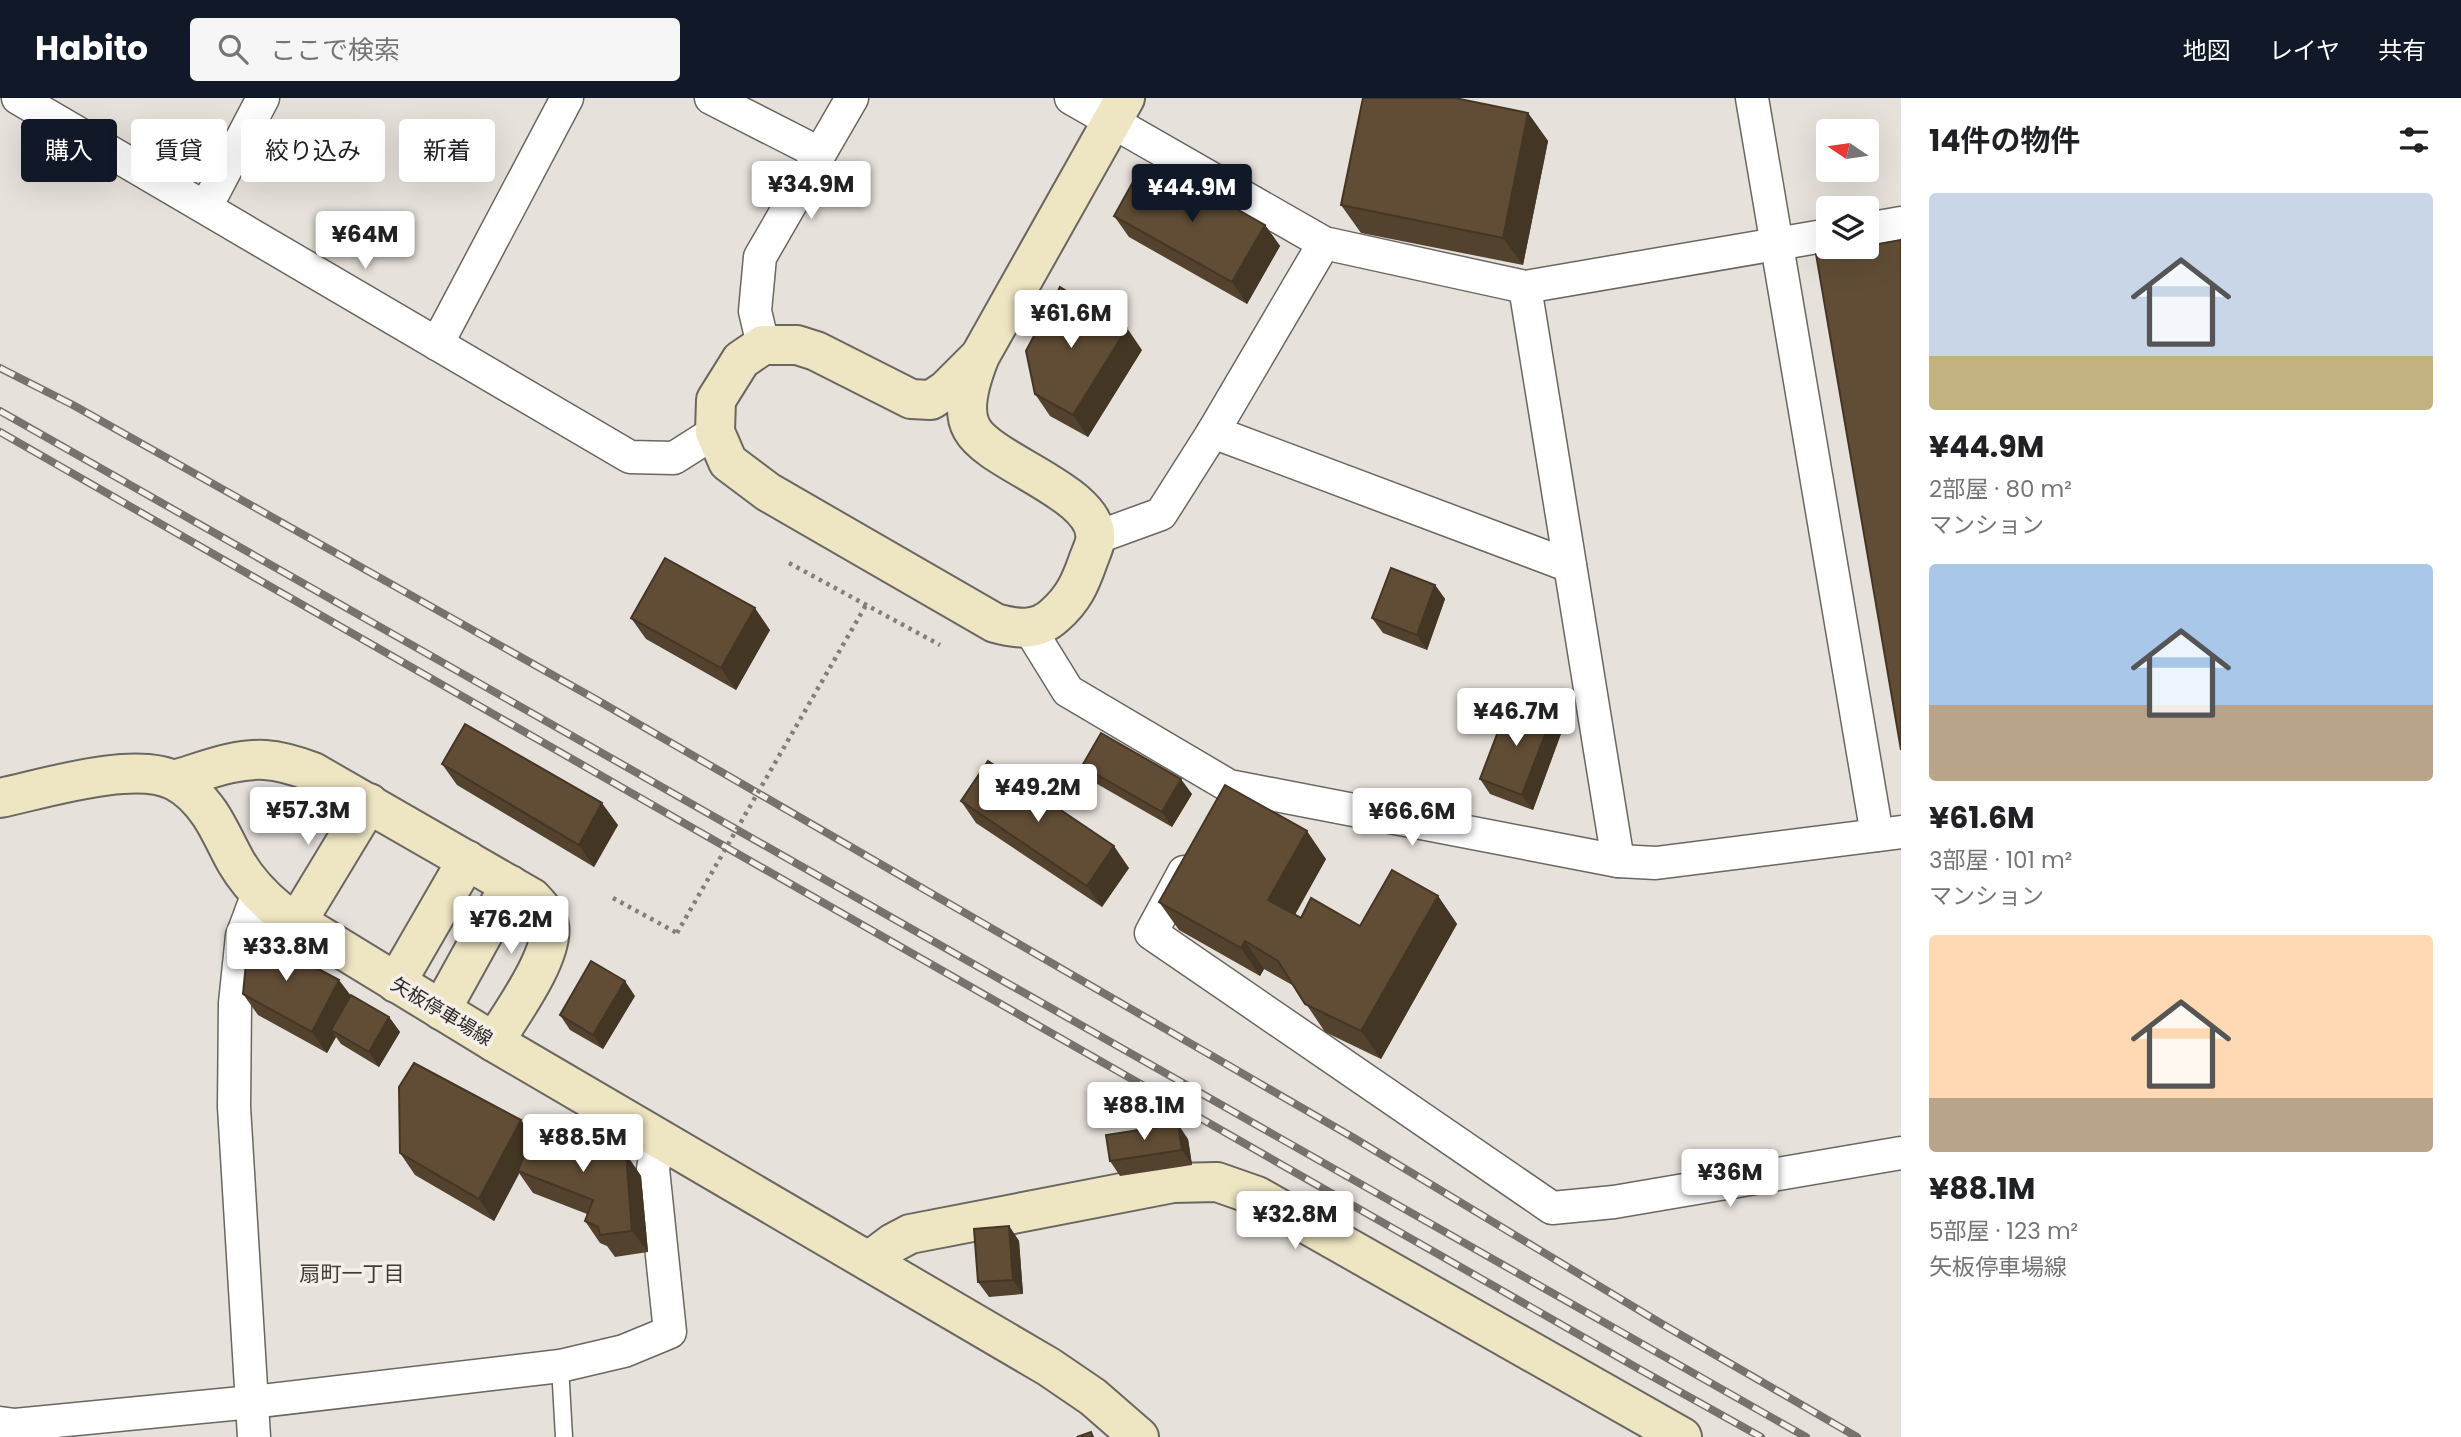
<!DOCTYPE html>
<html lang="ja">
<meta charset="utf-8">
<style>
body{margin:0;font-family:Poppins,"Noto Sans JP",sans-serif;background:#f6f6f6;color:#202124;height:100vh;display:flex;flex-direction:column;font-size:26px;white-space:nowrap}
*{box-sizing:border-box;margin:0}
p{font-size:23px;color:#757577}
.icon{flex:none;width:38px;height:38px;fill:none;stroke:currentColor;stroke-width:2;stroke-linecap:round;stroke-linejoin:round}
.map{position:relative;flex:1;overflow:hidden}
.drawer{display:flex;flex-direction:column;background:#fff;width:560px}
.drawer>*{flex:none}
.top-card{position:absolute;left:21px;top:21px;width:665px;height:63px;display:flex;gap:14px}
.needle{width:46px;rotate:283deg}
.buttons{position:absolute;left:1816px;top:21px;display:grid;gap:14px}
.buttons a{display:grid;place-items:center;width:63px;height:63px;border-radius:7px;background:#fff;box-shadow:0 7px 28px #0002;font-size:35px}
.price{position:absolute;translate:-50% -60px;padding:0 16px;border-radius:7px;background:#fff;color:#222;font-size:23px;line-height:46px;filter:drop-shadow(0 2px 4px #0008)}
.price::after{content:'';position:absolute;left:50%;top:42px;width:21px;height:16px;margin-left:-10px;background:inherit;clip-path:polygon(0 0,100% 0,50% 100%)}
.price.current{background:#111827;color:#fff}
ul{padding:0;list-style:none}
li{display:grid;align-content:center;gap:14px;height:371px;padding:0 28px}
li span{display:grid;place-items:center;height:217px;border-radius:7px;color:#555}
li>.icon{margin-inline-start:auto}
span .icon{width:126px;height:126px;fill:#fffc;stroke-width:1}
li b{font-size:30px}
h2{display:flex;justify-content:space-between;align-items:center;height:84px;padding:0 28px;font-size:30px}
.pill{padding:0 24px;border-radius:7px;background:#fff;box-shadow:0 7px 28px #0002;font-size:24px;line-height:63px}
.pill.current{background:#111827;color:#fff}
header{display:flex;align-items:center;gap:42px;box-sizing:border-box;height:98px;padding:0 35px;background:#111827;color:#fff}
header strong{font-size:33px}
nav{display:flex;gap:38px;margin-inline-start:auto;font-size:24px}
.search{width:490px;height:63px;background:#f6f6f6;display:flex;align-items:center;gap:18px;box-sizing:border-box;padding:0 24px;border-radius:7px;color:#757577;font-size:26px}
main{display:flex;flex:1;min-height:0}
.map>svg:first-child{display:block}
</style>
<header>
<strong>Habito</strong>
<div class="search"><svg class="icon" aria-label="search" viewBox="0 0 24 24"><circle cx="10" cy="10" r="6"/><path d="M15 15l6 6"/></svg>ここで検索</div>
<nav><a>地図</a><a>レイヤ</a><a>共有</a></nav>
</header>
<main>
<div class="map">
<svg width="1901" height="1339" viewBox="0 0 1901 1339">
<rect width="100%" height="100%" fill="#e7e1db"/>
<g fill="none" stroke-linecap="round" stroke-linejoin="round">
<defs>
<path id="lane" d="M560,1268L564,1339"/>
<g id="street">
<path d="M18,0L630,359L674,360L715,334"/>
<path d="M711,0L819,55"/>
<path d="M1071,0L1324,145L1525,189L1829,137"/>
<path d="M1752,0L1877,737"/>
<path d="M206,109L263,0"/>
<path d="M1867,131L1901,125"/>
<path d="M1525,189L1618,763"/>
<path d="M437,246L567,0"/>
<path d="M763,247L755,213L760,159L852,0"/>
<path d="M1213,334L1570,468"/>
<path d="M1095,440L1161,416L1213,334L1324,145"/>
<path d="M1029,530L1068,593L1229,688L1618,763L1656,765L1901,734"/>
<path d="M1184,774L1151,835L1552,1110L1614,1104L1901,1055"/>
<path d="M0,1325L15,1327L252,1304L560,1268L624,1253L670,1234L653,1071L658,1041"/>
<path d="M254,1339L234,1009L235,905L242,838L258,795"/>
</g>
<g id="secondary">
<path d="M980,258L946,292L931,302L911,301L816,253L797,247H763L741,262L716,302L715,334L728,364L768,394L995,525C1017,531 1037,534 1055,517C1073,501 1080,486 1088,463C1090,457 1094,449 1095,443C1102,395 991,366 972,331C960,310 972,278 980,258L1125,0"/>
<path d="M174,682C202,674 235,660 265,662C282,663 297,668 313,674L532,800C539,808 547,815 549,827C555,857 510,918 494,944"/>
<path d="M0,700C43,691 135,662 175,683C189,690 201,703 210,716C220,731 227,748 236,764C247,783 261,798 278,812L494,944L1049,1269L1093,1299L1139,1339"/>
<path d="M297,824L369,705"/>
<path d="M396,885L467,762"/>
<path d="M441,912L510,787"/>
<path d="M869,1163L893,1145L910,1136L1173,1085L1217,1084L1257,1098L1682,1339"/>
</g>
</defs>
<use href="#lane" stroke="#6a6660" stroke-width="19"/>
<use href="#street" stroke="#6a6660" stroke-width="35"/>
<use href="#secondary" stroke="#6a6660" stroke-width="42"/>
<g stroke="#827e7a" stroke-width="4.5" stroke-dasharray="3.5 5" stroke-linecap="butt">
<path d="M789,465L940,547"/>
<path d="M613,800L677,835"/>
</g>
<use href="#lane" stroke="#fff" stroke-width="16"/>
<use href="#street" stroke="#fff" stroke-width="32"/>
<use href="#secondary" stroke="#eee5c3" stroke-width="38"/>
<defs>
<g id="rail">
<path d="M0,270L73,307L597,602L1354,1040L1662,1226L1857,1339"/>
<path d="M0,313L1806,1339"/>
<path d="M0,334L1639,1271L1761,1339"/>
</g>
</defs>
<use href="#rail" stroke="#76736f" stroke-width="8"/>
<use href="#rail" stroke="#f4efe8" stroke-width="5" stroke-dasharray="16" stroke-linecap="butt"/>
<path stroke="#827e7a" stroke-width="4.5" stroke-dasharray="3.5 5" stroke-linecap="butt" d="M677,835L866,507"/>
</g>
<g fill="#53422e">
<path d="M1528,15L1548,43L1523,167L1361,135L1341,107Z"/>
<path d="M1181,97L1265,127L1280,148L1247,206L1129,139L1114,118Z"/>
<path d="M1142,252L1088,339L1050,318L1035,296Z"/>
<path d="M1435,487L1445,501L1427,552L1383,535L1372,520Z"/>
<path d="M631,520L770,532L736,592L646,541Z"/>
<path d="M1562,633L1533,712L1490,696L1480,681Z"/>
<path d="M442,666L618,727L594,769L457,687Z"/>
<path d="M1082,668L1192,696L1172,729L1092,683Z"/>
<path d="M961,703L1129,770L1102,809L976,725Z"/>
<path d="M1326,761L1295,817L1301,820L1360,828L1438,798L1457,826L1381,961L1325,934L1294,888L1264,871L1260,878L1179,832L1159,804Z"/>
<path d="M243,896L351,898L389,919L400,934L379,969L341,946L336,939L327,955L258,917Z"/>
<path d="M635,898L603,951L570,932L560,917Z"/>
<path d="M532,1038L626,1056L641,1078L648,1154L615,1159L607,1148L600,1145L585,1123L587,1116L533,1095L519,1075L494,1123L415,1077L400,1055Z"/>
<path d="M1188,1041L1192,1067L1120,1078L1110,1063Z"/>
<path d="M1009,1128L1019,1143L1023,1196L989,1199L978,1184Z"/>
</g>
<g fill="#443625">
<path d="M1528,15L1548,43L1523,167L1503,140Z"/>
<path d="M1265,127L1280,148L1247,206L1232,184Z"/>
<path d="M1127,230L1142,252L1088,339L1073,317Z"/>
<path d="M1435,487L1445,501L1427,552L1417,537Z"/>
<path d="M755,510L770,532L736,592L721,570Z"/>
<path d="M1552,618L1562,633L1533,712L1522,697Z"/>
<path d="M1181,681L1192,696L1172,729L1162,714Z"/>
<path d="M602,705L618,727L594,769L579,747Z"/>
<path d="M1307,733L1326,761L1287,830L1268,802Z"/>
<path d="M1114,748L1129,770L1102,809L1087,788Z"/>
<path d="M1438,798L1457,826L1381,961L1361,933Z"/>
<path d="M1245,843L1264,871L1260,878L1241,850Z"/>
<path d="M339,882L355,903L331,932L336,939L327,955L312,934Z"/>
<path d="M625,883L635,898L603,951L593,937Z"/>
<path d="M389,919L400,934L379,969L369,954Z"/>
<path d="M521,1022L536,1044L518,1073L519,1076L494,1123L479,1101Z"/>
<path d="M1178,1026L1188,1041L1192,1067L1182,1052Z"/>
<path d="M626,1056L641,1078L648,1154L632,1133Z"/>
<path d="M1009,1128L1019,1143L1023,1196L1013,1182Z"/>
</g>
<g fill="#614d35" stroke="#443625" stroke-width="2">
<path d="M1363,0H1455L1528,15L1503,140L1341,107Z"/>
<path d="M1139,73L1181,97L1189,84L1265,127L1232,184L1114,118Z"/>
<path d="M1901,142V652L1816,156L1860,149H1867V148Z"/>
<path d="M1060,189L1127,230L1073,317L1035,296L1026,253Z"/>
<path d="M665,460L755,510L721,570L631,520Z"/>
<path d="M1391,470L1435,487L1417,537L1372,520Z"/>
<path d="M1510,602L1552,618L1522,697L1480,681Z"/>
<path d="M465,626L602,705L579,747L442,666Z"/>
<path d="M1101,635L1181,681L1162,714L1082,668Z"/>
<path d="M988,663L1114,748L1087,788L961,703Z"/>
<path d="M1225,687L1307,733L1268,802L1301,820L1311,800L1360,828L1392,772L1438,798L1361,933L1305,906L1278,863L1245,843L1241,850L1159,804Z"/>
<path d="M249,834L339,882L312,934L243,896Z"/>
<path d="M591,863L625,883L593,937L560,917Z"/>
<path d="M351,897L389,919L369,954L331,932Z"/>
<path d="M414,965L521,1022L479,1101L400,1055L399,989Z"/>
<path d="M537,1023L626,1056L632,1133L600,1137L598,1129L585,1123L593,1102L518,1073Z"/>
<path d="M1178,1026L1182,1052L1110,1063L1106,1037Z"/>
<path d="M1009,1128L1013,1182L978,1184L974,1131Z"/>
<path d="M1091,1334L1093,1339H1077Z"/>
</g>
<g text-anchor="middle" stroke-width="7" stroke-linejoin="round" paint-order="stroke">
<g font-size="19" fill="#2b2927" stroke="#f4efe8">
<text transform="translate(442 913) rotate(31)" y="7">矢板停車場線</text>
</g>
<g font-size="21" fill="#3e3a35" stroke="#f4efe8">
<text x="352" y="1183">扇町一丁目</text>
</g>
</g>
</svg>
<div class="buttons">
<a><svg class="needle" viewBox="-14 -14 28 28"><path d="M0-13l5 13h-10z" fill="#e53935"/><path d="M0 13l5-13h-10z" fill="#757577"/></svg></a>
<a><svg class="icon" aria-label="layers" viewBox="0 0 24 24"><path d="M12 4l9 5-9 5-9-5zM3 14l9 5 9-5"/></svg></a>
</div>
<b class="price" style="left:811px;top:123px">¥34.9M</b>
<b class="price current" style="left:1192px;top:126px">¥44.9M</b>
<b class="price" style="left:365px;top:173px">¥64M</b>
<b class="price" style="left:1071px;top:252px">¥61.6M</b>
<b class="price" style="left:1516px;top:650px">¥46.7M</b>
<b class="price" style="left:1038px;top:726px">¥49.2M</b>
<b class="price" style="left:308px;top:749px">¥57.3M</b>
<b class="price" style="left:1412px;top:750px">¥66.6M</b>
<b class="price" style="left:511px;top:858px">¥76.2M</b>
<b class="price" style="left:286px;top:885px">¥33.8M</b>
<b class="price" style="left:1144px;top:1044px">¥88.1M</b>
<b class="price" style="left:583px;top:1076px">¥88.5M</b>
<b class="price" style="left:1730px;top:1111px">¥36M</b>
<b class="price" style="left:1295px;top:1153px">¥32.8M</b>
<div class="top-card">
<a class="pill current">購入</a>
<a class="pill">賃貸</a>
<a class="pill">絞り込み</a>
<a class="pill">新着</a>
</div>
</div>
<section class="drawer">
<h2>14件の物件<svg class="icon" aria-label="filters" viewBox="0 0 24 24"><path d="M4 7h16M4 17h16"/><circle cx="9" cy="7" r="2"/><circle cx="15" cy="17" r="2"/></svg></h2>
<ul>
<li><span style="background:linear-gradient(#c9d6e8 75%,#c2b280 0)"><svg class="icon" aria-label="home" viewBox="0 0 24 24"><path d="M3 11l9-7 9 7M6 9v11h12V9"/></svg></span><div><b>¥44.9M</b><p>2部屋 · 80 m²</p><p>マンション</p></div></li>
<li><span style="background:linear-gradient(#a9c7e8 65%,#b9a48a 0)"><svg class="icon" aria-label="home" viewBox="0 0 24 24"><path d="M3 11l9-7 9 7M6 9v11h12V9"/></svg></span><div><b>¥61.6M</b><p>3部屋 · 101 m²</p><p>マンション</p></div></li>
<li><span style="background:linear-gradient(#ffd9b3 75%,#b9a48a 0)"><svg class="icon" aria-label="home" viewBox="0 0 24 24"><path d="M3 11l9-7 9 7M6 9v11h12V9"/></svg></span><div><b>¥88.1M</b><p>5部屋 · 123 m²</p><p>矢板停車場線</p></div></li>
</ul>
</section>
</main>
